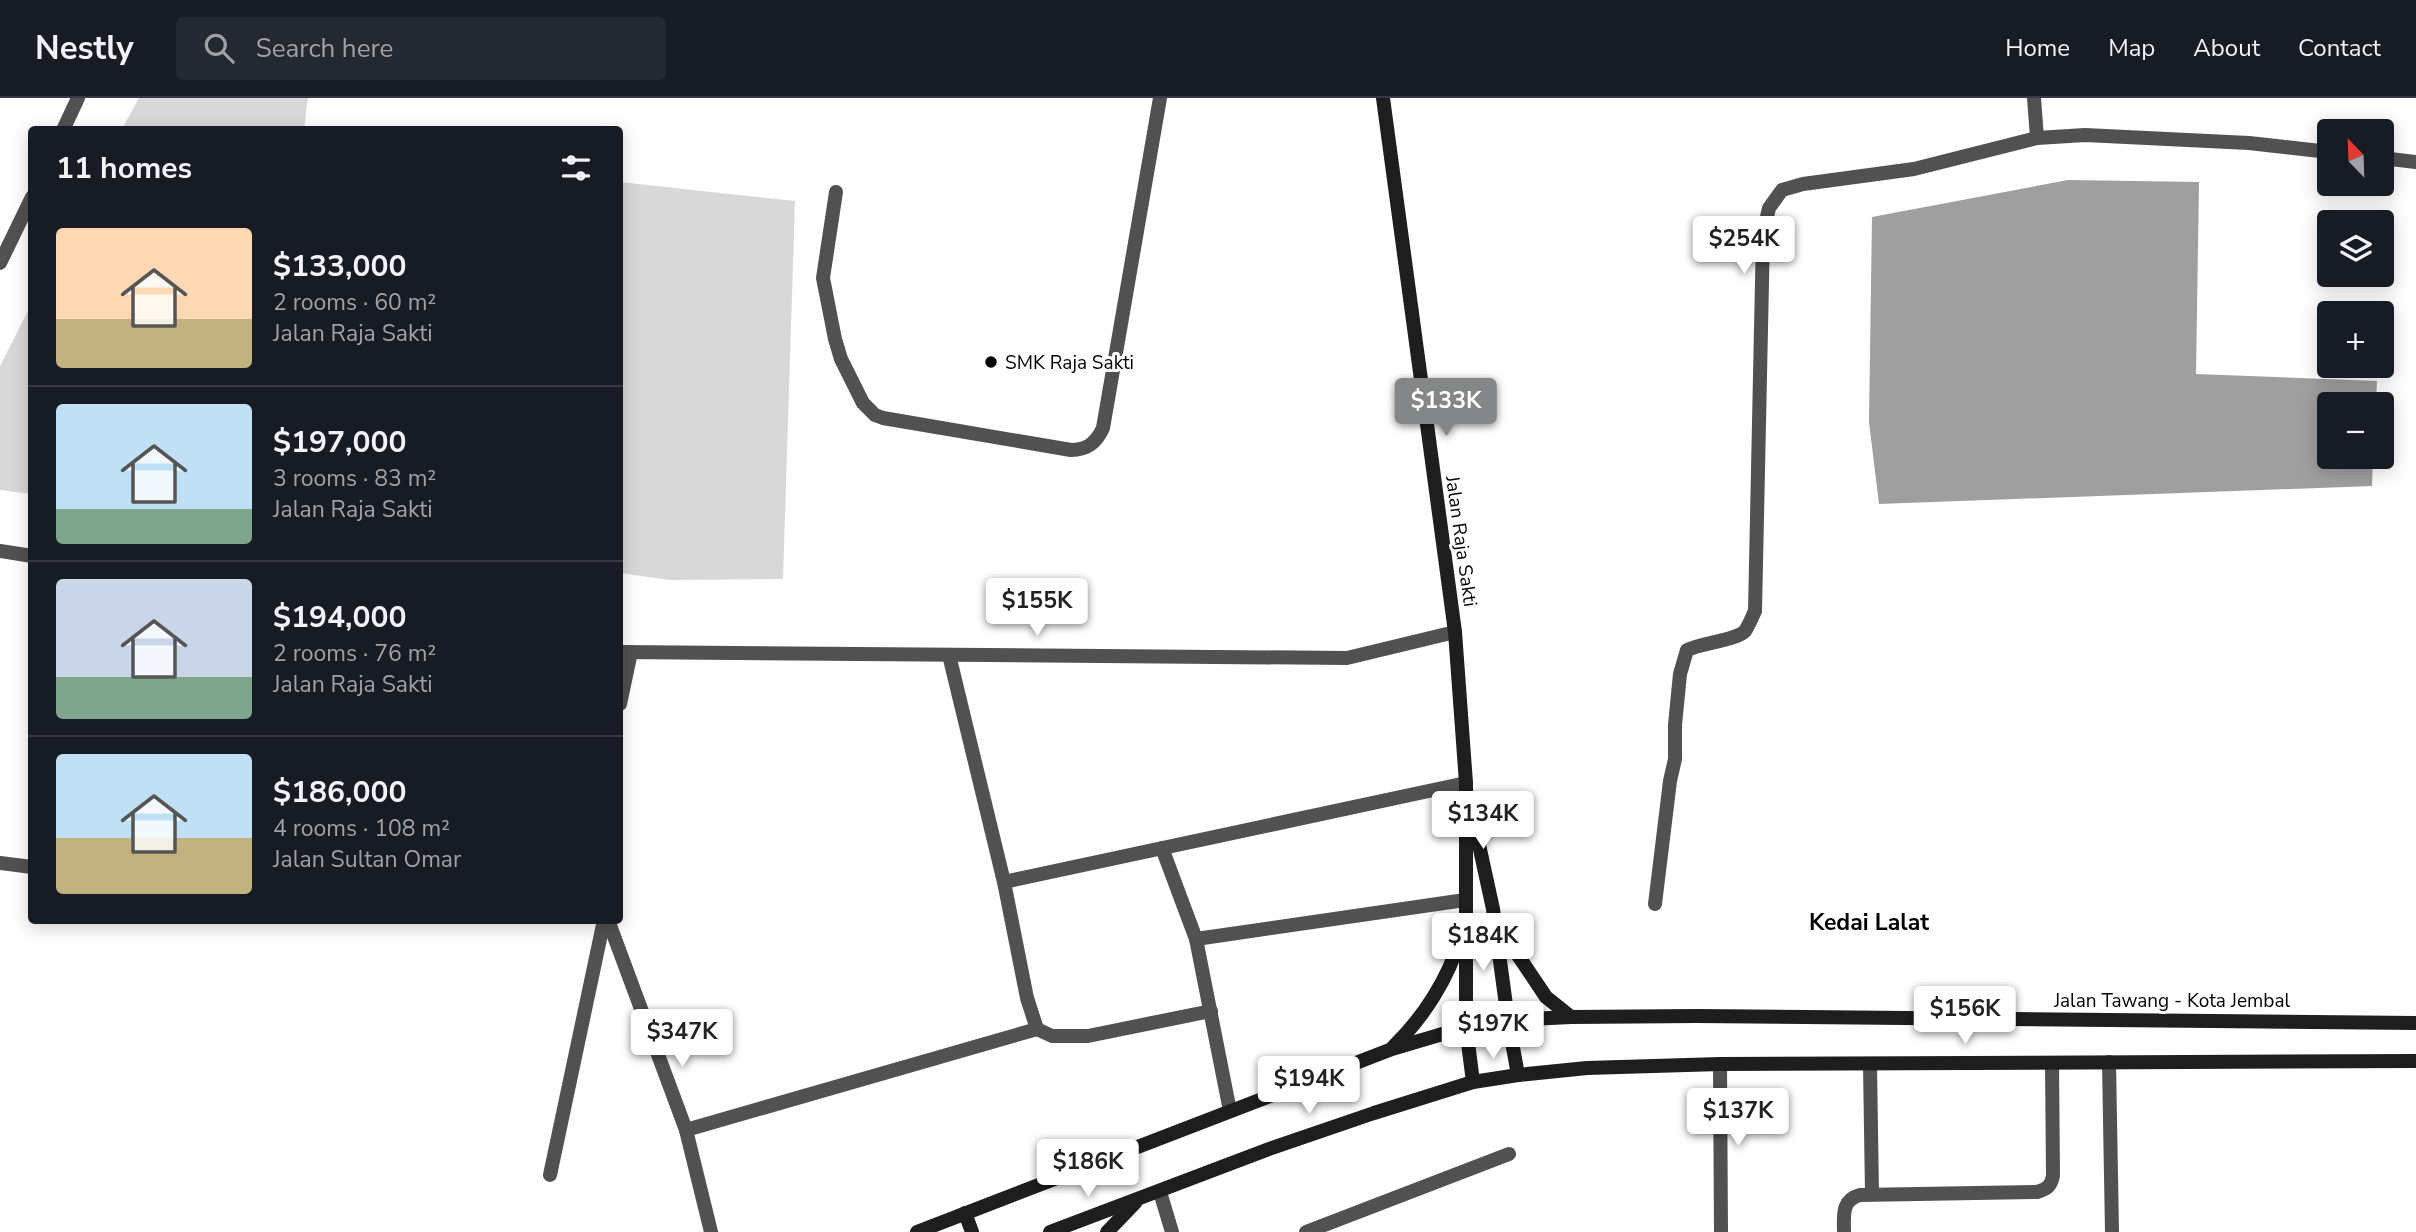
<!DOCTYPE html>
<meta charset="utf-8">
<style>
body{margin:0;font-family:"Nunito Sans",sans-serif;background:#242831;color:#f1f3f6;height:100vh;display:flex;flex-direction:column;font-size:26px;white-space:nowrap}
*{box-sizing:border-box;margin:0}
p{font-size:23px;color:#9ea1a6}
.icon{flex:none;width:38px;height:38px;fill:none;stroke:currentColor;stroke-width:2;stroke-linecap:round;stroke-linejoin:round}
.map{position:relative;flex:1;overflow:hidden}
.panel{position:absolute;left:28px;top:28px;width:595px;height:798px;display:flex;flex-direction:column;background:#171b24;border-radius:7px;box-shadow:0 4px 18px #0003}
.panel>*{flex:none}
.needle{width:46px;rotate:337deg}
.buttons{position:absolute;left:2317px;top:21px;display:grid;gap:14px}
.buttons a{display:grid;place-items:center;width:77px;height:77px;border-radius:7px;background:#171b24;box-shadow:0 4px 18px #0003;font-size:35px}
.price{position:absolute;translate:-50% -60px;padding:0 16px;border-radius:7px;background:#fff;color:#222;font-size:23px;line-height:46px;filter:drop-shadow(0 2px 4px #0008)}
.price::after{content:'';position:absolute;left:50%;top:42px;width:21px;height:16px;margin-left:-10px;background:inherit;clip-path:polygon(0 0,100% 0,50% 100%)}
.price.current{background:#858687;color:#fff}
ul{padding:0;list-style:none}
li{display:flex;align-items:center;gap:21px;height:175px;padding:0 28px}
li+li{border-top:2px solid #363941}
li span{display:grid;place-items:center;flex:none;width:196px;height:140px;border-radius:7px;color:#555}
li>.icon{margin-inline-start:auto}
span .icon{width:84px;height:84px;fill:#fffc;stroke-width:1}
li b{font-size:30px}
h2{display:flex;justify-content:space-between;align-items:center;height:84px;padding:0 28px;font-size:30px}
header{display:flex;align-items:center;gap:42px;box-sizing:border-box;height:98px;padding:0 35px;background:#171b24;border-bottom:2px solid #363941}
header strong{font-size:33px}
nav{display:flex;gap:38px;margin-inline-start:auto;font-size:24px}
.search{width:490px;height:63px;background:#242831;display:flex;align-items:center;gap:18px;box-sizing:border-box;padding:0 24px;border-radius:7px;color:#9ea1a6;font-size:26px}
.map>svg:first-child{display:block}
</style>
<header>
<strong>Nestly</strong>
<div class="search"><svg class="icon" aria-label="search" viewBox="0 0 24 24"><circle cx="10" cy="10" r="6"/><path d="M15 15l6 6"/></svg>Search here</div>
<nav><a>Home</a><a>Map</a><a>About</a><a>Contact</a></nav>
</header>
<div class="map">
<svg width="2416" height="1134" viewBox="0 0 2416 1134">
<rect width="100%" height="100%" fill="#fff"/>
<g fill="#d8d8d8">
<path d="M139,0H308L304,31H122Z"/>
<path d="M620,84L795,103L783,481L669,482L620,475Z"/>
<path d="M31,207V396L0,392V268Z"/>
</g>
<path fill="#9f9f9f" d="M2068,82L2199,84L2196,276L2377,283L2376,306H2329V359H2373L2372,388L1879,406L1869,324L1872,119Z"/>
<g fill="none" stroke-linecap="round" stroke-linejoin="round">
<g stroke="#515151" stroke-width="14">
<path d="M63,32L78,0"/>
<path d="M836,94L823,180L835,241L841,261L863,305L875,317L883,320L1071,352C1087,352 1096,345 1103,330L1160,0"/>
<path d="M0,165L32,99"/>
<path d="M1162,750L1196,841L1465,802"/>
<path d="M1004,784L1466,685"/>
<path d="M1196,841L1230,1013"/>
<path d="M1037,931L1052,938H1088L1211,913"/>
<path d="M2109,964L2112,1134"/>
<path d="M1870,966L1872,1096"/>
<path d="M686,1032L1037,931L1027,900L1004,784L949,557"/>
<path d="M550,1077L604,822"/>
<path d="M1160,1094L1172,1134"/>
<path d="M1306,1134L1509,1056"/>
<path d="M1844,1134C1844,1118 1841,1102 1860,1097L2037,1094C2047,1091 2051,1088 2053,1078L2052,965"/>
</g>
<g stroke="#515151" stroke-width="14">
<path d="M2034,0L2037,40"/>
<path d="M2382,60L2416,64"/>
<path d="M0,453L32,458"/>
<path d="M620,554L1347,560L1455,534"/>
<path d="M620,606L631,554"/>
<path d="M0,765L32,769"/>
<path d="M1655,806L1670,683L1675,661V627L1680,576L1687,552C1702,545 1737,542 1745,533C1749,527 1752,519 1755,513L1763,137L1769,110L1782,92L1803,86L1914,71L2037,40L2085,37L2249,45L2329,54"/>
<path d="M608,822L686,1032L711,1134"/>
<path d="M1720,966L1721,1134"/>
</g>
<g stroke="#1e1e1e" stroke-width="14">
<path d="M1383,0L1455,534L1466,685V929L1473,984"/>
<path d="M1471,710L1493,811L1508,922L1518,977"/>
<path d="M1499,825L1509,844L1546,899L1571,919"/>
<path d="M1393,949C1423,920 1449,880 1460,840"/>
<path d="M965,1115L972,1134"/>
<path d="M917,1134L1392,951L1466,929L1508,922L1571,919L1697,918L2416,925"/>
<path d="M1050,1134L1269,1051L1374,1015L1473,984L1518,977L1587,970L1720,966L2416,963"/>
<path d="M1107,1134L1135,1105"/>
</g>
</g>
<circle fill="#000" stroke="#fff" stroke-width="2.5" cx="991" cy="264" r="7"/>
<g text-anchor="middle" stroke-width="6" stroke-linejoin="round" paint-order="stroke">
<g font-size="19" fill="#000" stroke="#fff" text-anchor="start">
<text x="1005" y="271">SMK Raja Sakti</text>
</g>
<g font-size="19" fill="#000" stroke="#fff">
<text transform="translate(1462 443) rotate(82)" y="7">Jalan Raja Sakti</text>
<text x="2172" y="909">Jalan Tawang - Kota Jembal</text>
</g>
<g font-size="23" font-weight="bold" fill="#000" stroke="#fff">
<text x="1869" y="832">Kedai Lalat</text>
</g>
</g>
</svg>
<div class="buttons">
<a><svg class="needle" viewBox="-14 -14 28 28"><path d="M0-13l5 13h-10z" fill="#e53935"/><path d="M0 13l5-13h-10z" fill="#9ea1a6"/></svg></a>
<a><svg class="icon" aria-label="layers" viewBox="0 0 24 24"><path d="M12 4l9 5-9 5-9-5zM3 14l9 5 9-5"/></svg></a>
<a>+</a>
<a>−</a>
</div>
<b class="price" style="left:1744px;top:178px">$254K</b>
<b class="price current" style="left:1446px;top:340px">$133K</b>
<b class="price" style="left:1037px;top:540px">$155K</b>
<b class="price" style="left:1483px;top:753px">$134K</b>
<b class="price" style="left:1483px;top:875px">$184K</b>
<b class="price" style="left:1965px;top:948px">$156K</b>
<b class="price" style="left:1493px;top:963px">$197K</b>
<b class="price" style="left:682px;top:971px">$347K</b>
<b class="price" style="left:1309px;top:1018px">$194K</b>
<b class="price" style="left:1738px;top:1050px">$137K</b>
<b class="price" style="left:1088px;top:1101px">$186K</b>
<section class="panel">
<h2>11 homes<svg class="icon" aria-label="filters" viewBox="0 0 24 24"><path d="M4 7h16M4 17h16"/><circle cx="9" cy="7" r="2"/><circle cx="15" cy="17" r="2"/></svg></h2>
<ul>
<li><span style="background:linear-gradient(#ffd9b3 65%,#c2b280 0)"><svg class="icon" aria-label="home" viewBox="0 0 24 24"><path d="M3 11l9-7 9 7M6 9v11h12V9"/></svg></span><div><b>$133,000</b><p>2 rooms · 60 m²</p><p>Jalan Raja Sakti</p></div></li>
<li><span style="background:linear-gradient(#bfe0f5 75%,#7fa58c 0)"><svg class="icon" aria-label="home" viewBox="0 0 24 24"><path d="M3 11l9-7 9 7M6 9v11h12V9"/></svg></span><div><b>$197,000</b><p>3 rooms · 83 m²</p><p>Jalan Raja Sakti</p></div></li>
<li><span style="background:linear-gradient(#c9d6e8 70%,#7fa58c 0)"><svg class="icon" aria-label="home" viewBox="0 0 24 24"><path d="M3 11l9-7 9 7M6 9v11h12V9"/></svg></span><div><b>$194,000</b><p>2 rooms · 76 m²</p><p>Jalan Raja Sakti</p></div></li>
<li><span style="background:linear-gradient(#bfe0f5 60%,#c2b280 0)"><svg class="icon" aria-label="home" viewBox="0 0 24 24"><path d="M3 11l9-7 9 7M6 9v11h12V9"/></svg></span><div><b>$186,000</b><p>4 rooms · 108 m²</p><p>Jalan Sultan Omar</p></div></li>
</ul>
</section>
</div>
